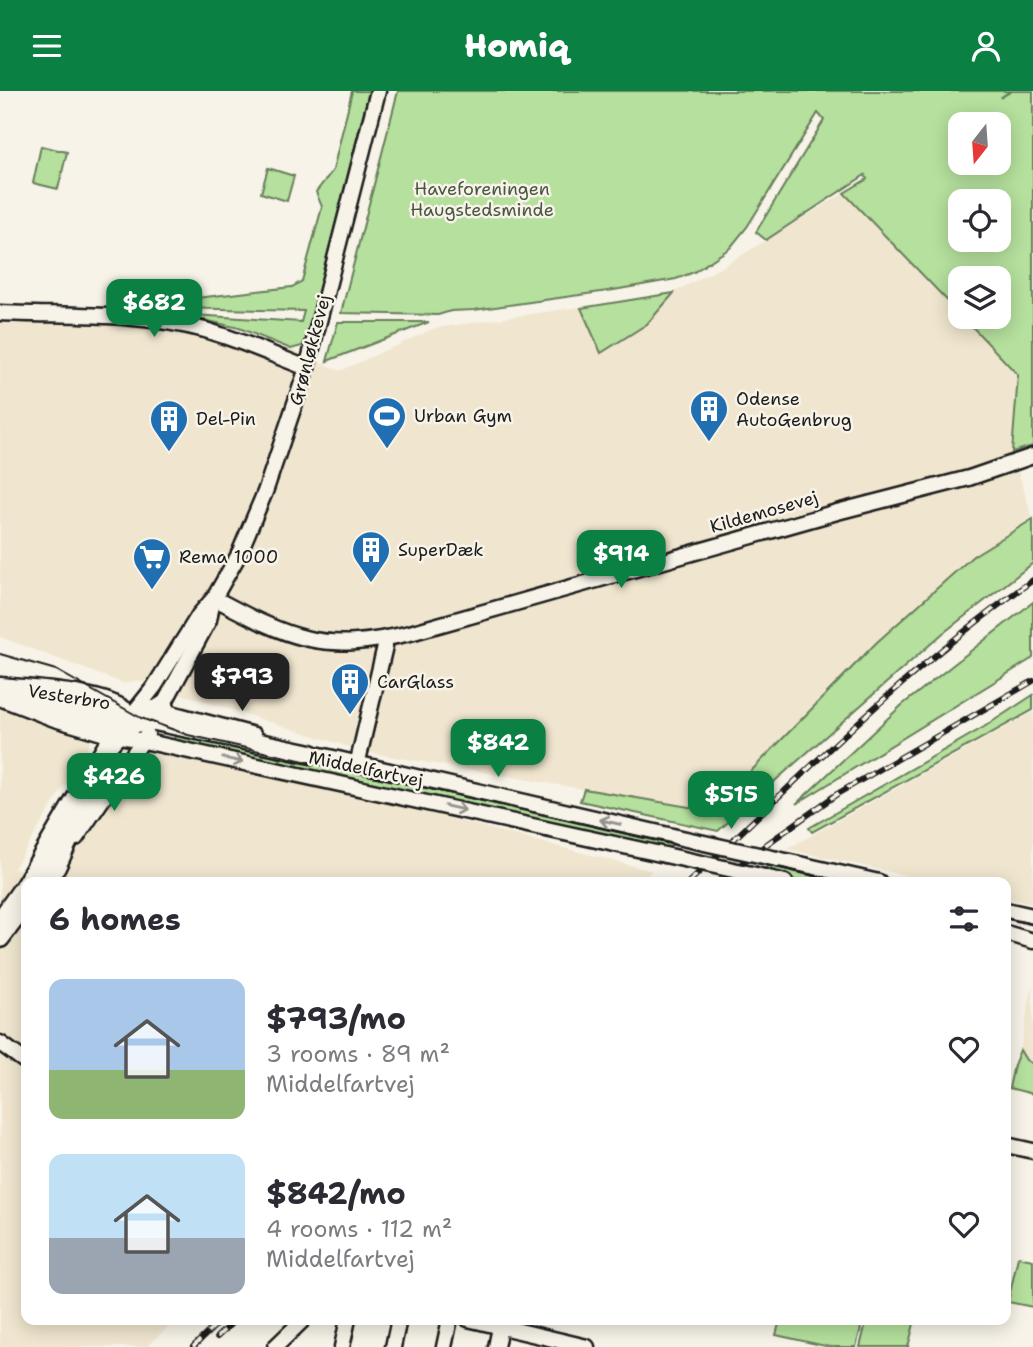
<!DOCTYPE html>
<meta charset="utf-8">
<style>
body{margin:0;font-family:"Shantell Sans",sans-serif;background:#f7f7f7;color:#2b2b33;height:100vh;display:flex;flex-direction:column;font-size:26px;white-space:nowrap}
*{box-sizing:border-box;margin:0}
p{font-size:23px;color:#7c7c81}
.icon{flex:none;width:38px;height:38px;fill:none;stroke:currentColor;stroke-width:2;stroke-linecap:round;stroke-linejoin:round}
.map{position:relative;flex:1;overflow:hidden}
.drawer{position:absolute;left:21px;top:786px;width:990px;height:448px;display:flex;flex-direction:column;background:#fff;border-radius:14px;box-shadow:0 4px 18px #0003}
.drawer>*{flex:none}
.needle{width:46px;rotate:197deg}
.buttons{position:absolute;left:948px;top:21px;display:grid;gap:14px}
.buttons a{display:grid;place-items:center;width:63px;height:63px;border-radius:14px;background:#fff;box-shadow:0 4px 18px #0003;font-size:35px}
.price{position:absolute;translate:-50% -60px;padding:0 16px;border-radius:14px;background:#0b8043;color:#fff;font-size:23px;line-height:46px;filter:drop-shadow(0 2px 4px #0008)}
.price::after{content:'';position:absolute;left:50%;top:42px;width:21px;height:16px;margin-left:-10px;background:inherit;clip-path:polygon(0 0,100% 0,50% 100%)}
.price.on{background:#222;color:#fff}
ul{padding:0;list-style:none}
li{display:flex;align-items:center;gap:21px;height:175px;padding:0 28px}
li span{display:grid;place-items:center;flex:none;width:196px;height:140px;border-radius:14px;color:#555}
li>.icon{margin-inline-start:auto}
span .icon{width:84px;height:84px;fill:#fffc;stroke-width:1}
li b{font-size:30px}
h2{display:flex;justify-content:space-between;align-items:center;height:84px;padding:0 28px;font-size:30px}
header{display:flex;justify-content:space-between;align-items:center;height:91px;padding:0 28px;background:#0b8043;color:#fff;font-size:32px;font-weight:800}
.map>svg:first-child{display:block}
</style>
<header><svg class="icon" aria-label="menu" viewBox="0 0 24 24"><path d="M4 6h16M4 12h16M4 18h16"/></svg>Homiq<svg class="icon" aria-label="person" viewBox="0 0 24 24"><circle cx="12" cy="8" r="4"/><path d="M4 21q1-7 8-7t8 7"/></svg></header>
<div class="map">
<svg width="1033" height="1256" viewBox="0 0 1033 1256">
<rect width="100%" height="100%" fill="#f7f3e8"/>
<filter id="ink" filterUnits="userSpaceOnUse"><feTurbulence type="fractalNoise" baseFrequency=".0143" numOctaves="2"/><feDisplacementMap in="SourceGraphic" scale="14" xChannelSelector="R" yChannelSelector="G"/><feConvolveMatrix kernelMatrix="1 2 1 2 8 2 1 2 1" color-interpolation-filters="sRGB"/></filter>
<g filter="url(#ink)">
<g fill="#f0e6cf">
<path d="M844,102L1018,284L1012,361L1032,426L973,465L876,552L711,720L365,661L137,589L125,593L0,546V212L132,218L295,260L340,280L435,237L670,203L722,176Z"/>
<path d="M0,618L94,645L14,778L60,784L145,660L415,718L652,780L640,791H26V1228L176,1229L146,1256H0Z"/>
<path d="M1033,621V813L1006,807V791H935L787,758Z"/>
<path d="M1033,892V973L1026,969L1020,959Z"/>
</g>
<g fill="#b5e09d" stroke="#687e5c" stroke-width="2" fill-rule="evenodd">
<path d="M352,0H369L306,249L302,255L291,258L239,237L178,223L301,231L304,220L177,217L179,209L292,196L302,190L322,116L316,101L333,79Z"/>
<path d="M398,0H1010L1000,7L1012,0H1033V355L1012,361L1018,284L963,226H999V187H961V224L844,102L867,88L865,84L766,149L756,141L824,29L818,22L747,136L730,157L694,181L676,188L608,200L474,219L451,220L438,224L341,222ZM961,33H999V72H961ZM961,110H999V149H961Z"/>
<path d="M41,55L67,61L58,98L33,92Z"/>
<path d="M268,77L294,85L287,110L261,102Z"/>
<path d="M674,202L647,233L601,262L581,217Z"/>
<path d="M338,231H429L327,270Z"/>
<path d="M1033,428V472L942,543L718,740L580,710L584,698L712,720L876,552L973,465Z"/>
<path d="M1033,511V567L796,713L902,614Z"/>
<path d="M1033,604V619L812,741L809,737L984,636Z"/>
<path d="M181,638L674,749L667,761L172,650Z"/>
<path d="M773,771L862,791H803L760,781Z"/>
<path d="M1020,959L1026,969L1033,973V1003L1009,997L1014,974Z"/>
<path d="M1018,1166L1033,1169V1216L1008,1211Z"/>
<path d="M867,1228L915,1229L908,1256H860Z"/>
<path d="M780,1229V1228L863,1229L856,1256H830L776,1244Z"/>
</g>
<g fill="none" stroke-linecap="round" stroke-linejoin="round">
<defs>
<g id="minor">
<path d="M378,0L307,277L265,401L238,465L214,507L199,524L154,596L116,644L665,764"/>
<path d="M0,222C68,225 139,221 205,239C240,249 273,264 307,277"/>
<path d="M214,507C290,548 323,563 410,542L837,421L969,387L1033,365"/>
<path d="M152,617L254,644"/>
<path d="M159,622L209,529L213,509"/>
<path d="M303,660L677,746"/>
<path d="M357,674L385,555L384,548"/>
<path d="M76,747L147,643"/>
<path d="M777,768L879,791"/>
<path d="M756,784L785,791"/>
<path d="M1006,819L1033,825"/>
<path d="M1006,842L1033,850"/>
<path d="M0,952L26,971"/>
<path d="M1006,1054L1033,1060"/>
<path d="M468,1228L587,1256"/>
<path d="M275,1256L304,1228"/>
<path d="M342,1256L348,1228"/>
<path d="M393,1256L399,1228"/>
<path d="M444,1256L450,1228"/>
<path d="M496,1256L500,1236"/>
</g>
<g id="major">
<path d="M0,596C30,599 108,602 128,623L131,634L127,643"/>
<path d="M0,605L55,626L116,644"/>
<path d="M37,609C82,620 123,644 164,614"/>
<path d="M27,791L106,657C119,640 133,628 155,630L311,663"/>
<path d="M42,791L56,776L89,705"/>
<path d="M0,830L26,793"/>
<path d="M0,847L19,822"/>
</g>
</defs>
<use href="#minor" stroke="#1c1c1c" stroke-width="19"/>
<use href="#major" stroke="#1c1c1c" stroke-width="23"/>
<use href="#minor" stroke="#f7f3e8" stroke-width="14"/>
<use href="#major" stroke="#f7f3e8" stroke-width="18"/>
<g stroke="#1c1c1c" stroke-width="2">
<path d="M0,563L56,579L141,627L188,644L845,791"/>
<path d="M1006,827L1033,833"/>
</g>
<defs>
<g id="rail">
<path d="M689,791C800,686 908,577 1033,489"/>
<path d="M718,791L767,753L837,703L1033,590"/>
<path d="M217,1246L236,1228"/>
<path d="M193,1256L222,1228"/>
</g>
</defs>
<use href="#rail" stroke="#1c1c1c" stroke-width="6"/>
<use href="#rail" stroke="#f7f3e8" stroke-width="3.5" stroke-dasharray="10" stroke-linecap="butt"/>
<defs>
<g id="minor-bridge">
<path d="M677,746L777,768"/>
<path d="M665,764L756,784"/>
</g>
</defs>
<use href="#minor-bridge" stroke="#1c1c1c" stroke-width="19" stroke-linecap="butt"/>
<use href="#minor-bridge" stroke="#f7f3e8" stroke-width="14"/>
</g>
<defs><path id="oneway-shaft" d="M-6 0H5M1.5-3L5.5 0L1.5 3" fill="none" stroke-width="1.6" stroke-linecap="round" stroke-linejoin="round" transform="scale(1.75)"/></defs>
<g stroke="#94928c">
<use href="#oneway-shaft" transform="translate(233 669) rotate(12)"/>
<use href="#oneway-shaft" transform="translate(455 717) rotate(13)"/>
<use href="#oneway-shaft" transform="translate(610 731) rotate(-167)"/>
</g>
</g>
<defs>
<symbol id="building-pin" viewBox="-11 -11 22 30"><path d="M0 17L-7.5 6A9.5 9.5 0 1 1 7.5 6Z" fill="#1f6fb2" stroke="#f7f3e8"/><path d="M-4-6H4V6H1V3H-1V6H-4ZM-2.5-4.3h1.7v1.8h-1.7ZM.8-4.3h1.7v1.8H.8ZM-2.5-1h1.7V.8h-1.7ZM.8-1h1.7V.8H.8Z" fill="#fff"/></symbol>
<symbol id="stadium-pin" viewBox="-11 -11 22 30"><path d="M0 17L-7.5 6A9.5 9.5 0 1 1 7.5 6Z" fill="#1f6fb2" stroke="#f7f3e8"/><path d="M0-5a6.5 5 0 1 0 0 10a6.5 5 0 1 0 0-10ZM-3.5-1.8h7v3.6h-7Z" fill="#fff"/></symbol>
<symbol id="supermarket-pin" viewBox="-11 -11 22 30"><path d="M0 17L-7.5 6A9.5 9.5 0 1 1 7.5 6Z" fill="#1f6fb2" stroke="#f7f3e8"/><path d="M-6-5.5h2.5l.6 2H6L4.5 2H-2.5L-4.4-4H-6ZM-1.5 3.2a1.3 1.3 0 1 0 .1 0ZM3 3.2a1.3 1.3 0 1 0 .1 0Z" fill="#fff"/></symbol>
</defs>
<g fill-rule="evenodd">
<use href="#building-pin" x="687" y="296" width="44" height="60"/>
<use href="#stadium-pin" x="365" y="303" width="44" height="60"/>
<use href="#building-pin" x="147" y="306" width="44" height="60"/>
<use href="#building-pin" x="349" y="437" width="44" height="60"/>
<use href="#supermarket-pin" x="130" y="444" width="44" height="60"/>
<use href="#building-pin" x="328" y="569" width="44" height="60"/>
</g>
<g text-anchor="middle" stroke-width="5" stroke-linejoin="round" paint-order="stroke">
<g font-size="18" fill="#4a5743" stroke="#f7f3e8">
<text x="482" y="104">Haveforeningen<tspan x="482" dy="21">Haugstedsminde</tspan></text>
</g>
<g font-size="18" fill="#1c1c1c" stroke="#f7f3e8">
<text transform="translate(310 259) rotate(-75)" y="6">Grønløkkevej</text>
<text transform="translate(764 421) rotate(-16)" y="6">Kildemosevej</text>
<text transform="translate(69 606) rotate(9)" y="6">Vesterbro</text>
<text transform="translate(366 678) rotate(12)" y="6">Middelfartvej</text>
</g>
<g font-size="18" fill="#1c1c1c" stroke="#f7f3e8" text-anchor="start">
<text x="736" y="314">Odense<tspan x="736" dy="21">AutoGenbrug</tspan></text>
<text x="414" y="331">Urban Gym</text>
<text x="196" y="334">Del-Pin</text>
<text x="398" y="465">SuperDæk</text>
<text x="179" y="472">Rema 1000</text>
<text x="377" y="597">CarGlass</text>
</g>
</g>
</svg>
<div class="buttons">
<a><svg class="needle" viewBox="-14 -14 28 28"><path d="M0-13l5 13h-10z" fill="#e53935"/><path d="M0 13l5-13h-10z" fill="#7c7c81"/></svg></a>
<a><svg class="icon" aria-label="locate" viewBox="0 0 24 24"><circle cx="12" cy="12" r="6"/><path d="M12 2v4M12 18v4M2 12h4M18 12h4"/></svg></a>
<a><svg class="icon" aria-label="layers" viewBox="0 0 24 24"><path d="M12 4l9 5-9 5-9-5zM3 14l9 5 9-5"/></svg></a>
</div>
<b class="price" style="left:154px;top:248px">$682</b>
<b class="price" style="left:621px;top:499px">$914</b>
<b class="price on" style="left:242px;top:622px">$793</b>
<b class="price" style="left:498px;top:688px">$842</b>
<b class="price" style="left:114px;top:722px">$426</b>
<b class="price" style="left:731px;top:740px">$515</b>
<section class="drawer">
<h2>6 homes<svg class="icon" aria-label="filters" viewBox="0 0 24 24"><path d="M4 7h16M4 17h16"/><circle cx="9" cy="7" r="2"/><circle cx="15" cy="17" r="2"/></svg></h2>
<ul>
<li><span style="background:linear-gradient(#a9c7e8 65%,#8fb573 0)"><svg class="icon" aria-label="home" viewBox="0 0 24 24"><path d="M3 11l9-7 9 7M6 9v11h12V9"/></svg></span><div><b>$793/mo</b><p>3 rooms · 89 m²</p><p>Middelfartvej</p></div><svg class="icon" aria-label="heart" viewBox="0 0 24 24"><path d="M12 20l-8-8c-3-5 5-10 8-4 3-6 11-1 8 4z"/></svg></li>
<li><span style="background:linear-gradient(#bfe0f5 60%,#9aa5b1 0)"><svg class="icon" aria-label="home" viewBox="0 0 24 24"><path d="M3 11l9-7 9 7M6 9v11h12V9"/></svg></span><div><b>$842/mo</b><p>4 rooms · 112 m²</p><p>Middelfartvej</p></div><svg class="icon" aria-label="heart" viewBox="0 0 24 24"><path d="M12 20l-8-8c-3-5 5-10 8-4 3-6 11-1 8 4z"/></svg></li>
</ul>
</section>
</div>
